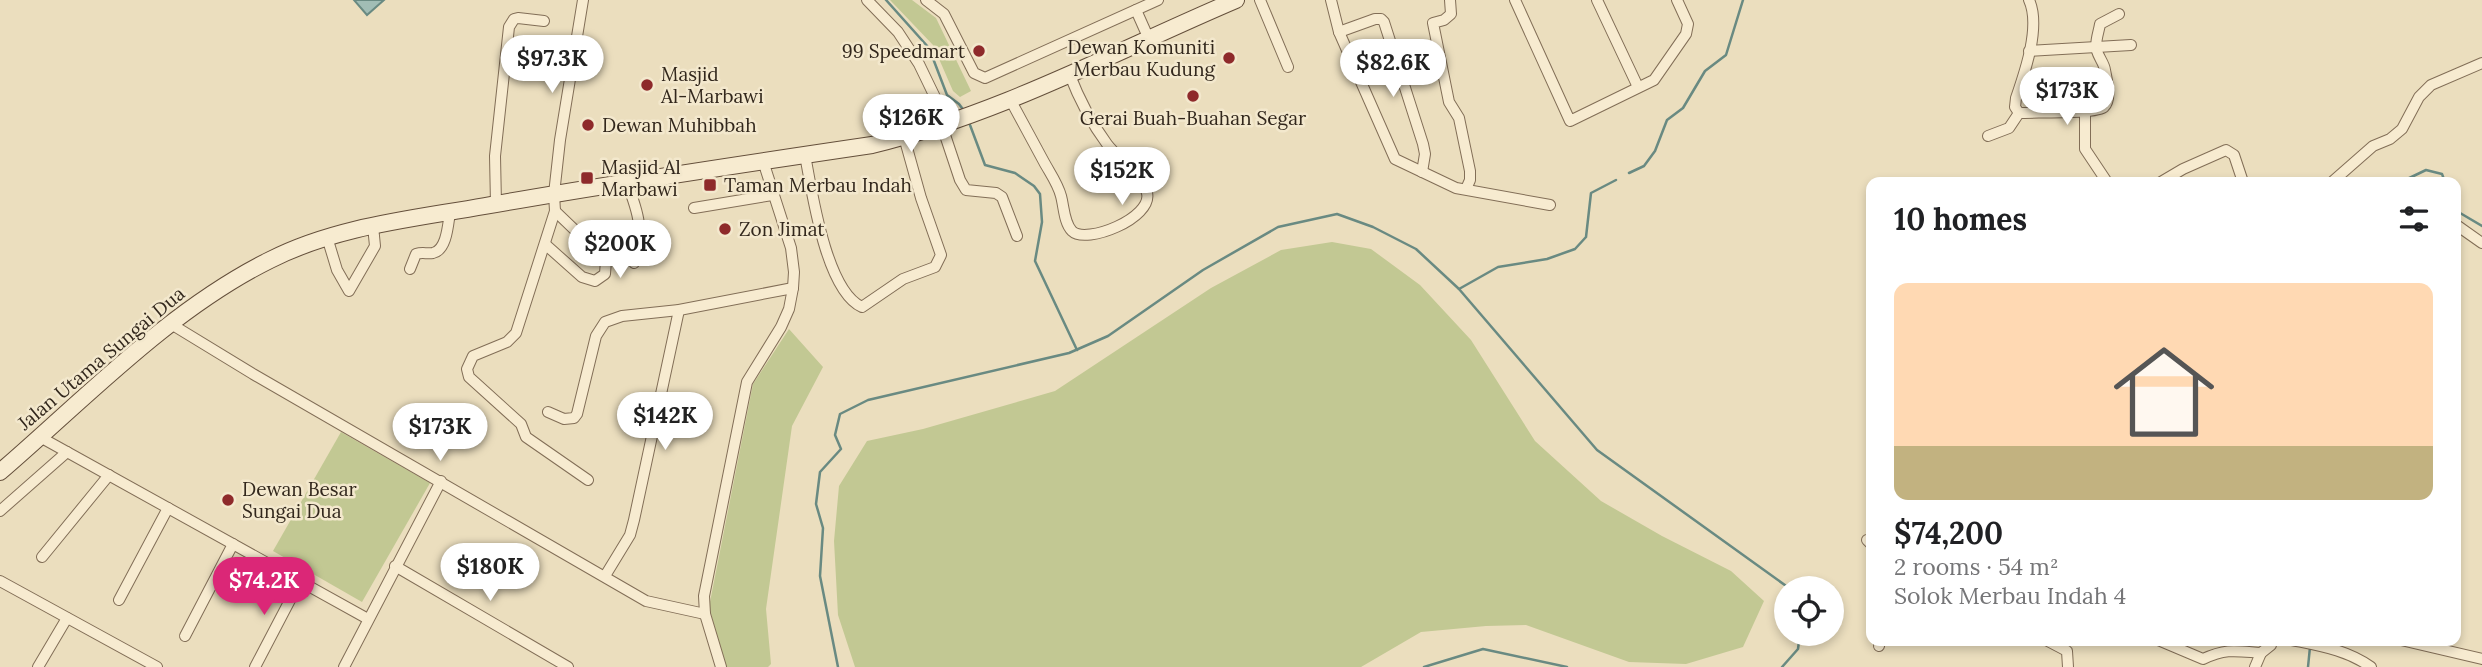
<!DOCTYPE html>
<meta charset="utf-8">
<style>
body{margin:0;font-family:Lora,serif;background:#f6f6f6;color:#202124;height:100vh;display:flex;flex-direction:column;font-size:26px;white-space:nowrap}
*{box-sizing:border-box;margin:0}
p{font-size:23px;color:#757577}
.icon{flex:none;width:38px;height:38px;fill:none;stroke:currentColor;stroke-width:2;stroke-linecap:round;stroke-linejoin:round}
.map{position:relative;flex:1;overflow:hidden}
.drawer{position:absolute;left:1866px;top:177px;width:595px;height:469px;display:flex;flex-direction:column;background:#fff;border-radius:14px;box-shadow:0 4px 10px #0003}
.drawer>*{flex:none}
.fabs{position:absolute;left:1774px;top:576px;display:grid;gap:14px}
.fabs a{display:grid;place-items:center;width:70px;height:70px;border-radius:50%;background:#fff;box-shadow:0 4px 10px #0003;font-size:35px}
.price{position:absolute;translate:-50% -60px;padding:0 16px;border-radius:24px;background:#fff;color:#222;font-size:23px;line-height:46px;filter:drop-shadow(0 2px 4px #0008)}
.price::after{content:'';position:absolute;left:50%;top:42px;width:21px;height:16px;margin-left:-10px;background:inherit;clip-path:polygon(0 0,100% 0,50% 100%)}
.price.active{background:#db2777;color:#fff}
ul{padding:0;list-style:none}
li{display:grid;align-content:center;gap:14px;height:371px;padding:0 28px}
li span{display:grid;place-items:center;height:217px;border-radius:14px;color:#555}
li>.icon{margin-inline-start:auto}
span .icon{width:126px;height:126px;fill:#fffc;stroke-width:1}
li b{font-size:30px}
h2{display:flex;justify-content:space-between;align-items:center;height:84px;padding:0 28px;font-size:30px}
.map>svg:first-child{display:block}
</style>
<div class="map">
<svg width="2482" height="667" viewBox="0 0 2482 667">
<rect width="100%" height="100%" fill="#ebdebe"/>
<g fill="#c2c893">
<path d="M890,0H912L936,18L971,91L960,97L953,91L933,45Z"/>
<path d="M1332,242L1371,249L1420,285L1471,340L1535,441L1601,501L1662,536L1731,571L1764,601L1743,647L1686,664L1629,662L1526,625L1486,626L1421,632L1361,667H855L838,615L834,541L839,486L867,441L923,429L1055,391L1211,288L1281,250Z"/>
<path d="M789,329L823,367L792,426L766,609L771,664L768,667H726L709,607L753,384Z"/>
<path d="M341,432L430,483L362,602L273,551Z"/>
</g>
<path fill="#a1bdb5" stroke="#698a82" stroke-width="2" d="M354,0H384L367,15Z"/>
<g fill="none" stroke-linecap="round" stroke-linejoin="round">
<g stroke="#698a82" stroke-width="2.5">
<path d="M886,0L929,48L947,95L959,104L965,112"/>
<path d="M970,125L985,165L1015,173L1034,186L1040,194L1042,222L1035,261L1077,350"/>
<path d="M1629,173L1644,166L1655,151L1667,120L1683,108L1705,71L1726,55L1743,0"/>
<path d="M2401,182L2426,170L2442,174L2445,182"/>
<path d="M2455,210L2482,226"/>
<path d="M1459,289L1498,267L1547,259L1575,249L1586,237L1591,193L1616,180"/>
<path d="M838,667L820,576L823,528L816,504L820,472L841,449L835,435L840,414L868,400L1069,353L1108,336L1203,270L1278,227L1337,214L1373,227L1416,249L1459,289L1597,450L1789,588"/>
<path d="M1424,667L1483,649L1567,667"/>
<path d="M1782,667L1798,649L1800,634"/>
<path d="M2308,667L2310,647"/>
</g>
<defs>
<g id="street">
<path d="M583,0L560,140L554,194L555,211L516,333L507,342L473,356L467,369L469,377L521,424L526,437L588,480"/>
<path d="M867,0L898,32L919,64L948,124"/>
<path d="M926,0L944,14L974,73L985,78L1158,0"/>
<path d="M1260,0L1288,67"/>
<path d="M1331,0L1339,32L1395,159L1456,188L1550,205"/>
<path d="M1450,0L1451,14L1444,20L1433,23L1449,102L1459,118L1470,171V180L1466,189"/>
<path d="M1515,0L1570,121L1654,80L1686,34L1688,24L1677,0"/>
<path d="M1597,0L1638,87"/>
<path d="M1136,10L1148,37"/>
<path d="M1339,32L1375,19H1381L1384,22L1423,144L1425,154L1422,172"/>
<path d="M2029,51L2131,45"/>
<path d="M1011,101C1022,121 1033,142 1044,162C1050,173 1058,184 1061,196C1064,207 1064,223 1072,231C1086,245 1153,218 1147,193C1142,173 1119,160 1107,144C1090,121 1079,99 1069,73"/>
<path d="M2019,113C2033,112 2098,114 2104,107C2112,99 2107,81 2105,70C2104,63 2099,58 2097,51C2094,43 2099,32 2100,24L2119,14"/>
<path d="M2019,113L2015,107L2016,98C2025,72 2041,26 2029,0"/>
<path d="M2085,113V149L2107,182"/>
<path d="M942,126L960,180L966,190L996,193L1002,197L1017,236"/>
<path d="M1988,136L2009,128L2019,113"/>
<path d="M805,155C812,192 826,291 862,307L903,279L935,267L941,255L921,198L904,137"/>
<path d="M2161,182L2183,169L2226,150L2234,155L2243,182"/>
<path d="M2332,182L2373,146L2390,139L2402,129L2419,97L2431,85L2482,63"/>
<path d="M627,183C639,214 644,231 634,263"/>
<path d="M496,204L495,156L509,27L514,19L518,18L544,21"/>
<path d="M694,208L772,195"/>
<path d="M2455,224L2482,243"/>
<path d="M327,237L337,270L349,291L375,246L373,226"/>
<path d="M546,245L582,277L595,281L605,274L606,260L555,211"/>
<path d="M410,269L416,254C422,252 427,254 433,253C447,250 448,224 450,212"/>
<path d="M171,324L253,374L646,601L705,614"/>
<path d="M548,412L564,419L574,418L577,414L596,336L605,322L622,316L679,310L793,288"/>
<path d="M40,437L368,619"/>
<path d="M0,511L67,452"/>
<path d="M1867,540L1871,544"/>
<path d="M42,557L109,475"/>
<path d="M395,566L568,667"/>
<path d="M605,576L630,535L634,520L679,310"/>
<path d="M0,581L157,667"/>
<path d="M119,600L168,508"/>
<path d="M185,636L233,544"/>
<path d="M2046,640L2067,651L2068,667"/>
<path d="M2158,640L2203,659C2227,648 2236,651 2261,653L2271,645L2272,640"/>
<path d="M2292,640C2321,646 2347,650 2371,667"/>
<path d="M2401,640L2482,659"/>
<path d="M1879,646L1880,640"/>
<path d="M38,667L67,618"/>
<path d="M255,667L300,581"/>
<path d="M344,667L441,481"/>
<path d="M721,667L705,614L704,596L747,382L781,327L789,309L793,288L794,272L791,248L763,161"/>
<path d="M2255,667L2261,653"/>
</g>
<path id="secondary" d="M0,472C85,399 169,310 270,260C337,226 413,219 485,206C614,183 743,164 872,145C1000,114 1116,51 1236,0"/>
</defs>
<use href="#street" stroke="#826e57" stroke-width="12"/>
<use href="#secondary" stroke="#644f3b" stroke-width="18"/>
<use href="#street" stroke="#f7ebd0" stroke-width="10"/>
<use href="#secondary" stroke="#f7ebd0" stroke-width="16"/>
</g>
<g fill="#8e2a2b" stroke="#f3e8cd" stroke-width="2.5">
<circle cx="979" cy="51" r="7"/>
<circle cx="1229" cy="58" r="7"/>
<circle cx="647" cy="85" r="7"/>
<circle cx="1193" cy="96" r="7"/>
<circle cx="588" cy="125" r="7"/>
<rect x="580" y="171" width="14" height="14" rx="3.5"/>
<rect x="703" y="178" width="14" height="14" rx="3.5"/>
<circle cx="725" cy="229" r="7"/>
<circle cx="228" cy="500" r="7"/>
</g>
<g text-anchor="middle" stroke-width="5" stroke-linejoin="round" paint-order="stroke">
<g font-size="19" fill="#32271c" stroke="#f3e8cd" text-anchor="start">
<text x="1215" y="54" text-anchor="end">Dewan Komuniti<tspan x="1215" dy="22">Merbau Kudung</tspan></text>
<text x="965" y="58" text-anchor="end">99 Speedmart</text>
<text x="661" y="81">Masjid<tspan x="661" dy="22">Al-Marbawi</tspan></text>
<text x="1193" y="125" text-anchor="middle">Gerai Buah-Buahan Segar</text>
<text x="602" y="132">Dewan Muhibbah</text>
<text x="601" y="174">Masjid Al<tspan x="601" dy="22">Marbawi</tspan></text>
<text x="724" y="192">Taman Merbau Indah</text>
<text x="739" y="236">Zon Jimat</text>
<text x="242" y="496">Dewan Besar<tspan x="242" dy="22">Sungai Dua</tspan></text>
</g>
<g font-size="19" fill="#32271c" stroke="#f3e8cd">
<text transform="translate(101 358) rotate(-40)" y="7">Jalan Utama Sungai Dua</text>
</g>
</g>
</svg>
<div class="fabs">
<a><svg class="icon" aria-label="locate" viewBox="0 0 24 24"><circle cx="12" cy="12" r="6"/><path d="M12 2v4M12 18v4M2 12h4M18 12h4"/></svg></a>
</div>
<b class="price" style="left:552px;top:95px">$97.3K</b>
<b class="price" style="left:1393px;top:99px">$82.6K</b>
<b class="price" style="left:2067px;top:127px">$173K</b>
<b class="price" style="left:911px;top:154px">$126K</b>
<b class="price" style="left:1122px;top:207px">$152K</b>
<b class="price" style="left:620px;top:280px">$200K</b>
<b class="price" style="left:665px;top:452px">$142K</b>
<b class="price" style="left:440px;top:463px">$173K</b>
<b class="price" style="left:490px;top:603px">$180K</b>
<b class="price active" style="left:264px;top:617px">$74.2K</b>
<section class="drawer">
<h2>10 homes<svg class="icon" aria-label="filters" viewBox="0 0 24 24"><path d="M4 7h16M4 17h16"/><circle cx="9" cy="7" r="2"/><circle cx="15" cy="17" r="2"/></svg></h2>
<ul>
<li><span style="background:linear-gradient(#ffd9b3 75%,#c2b280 0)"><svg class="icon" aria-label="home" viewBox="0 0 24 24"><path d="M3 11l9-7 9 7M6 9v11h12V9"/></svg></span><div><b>$74,200</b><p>2 rooms · 54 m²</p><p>Solok Merbau Indah 4</p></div></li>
</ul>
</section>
</div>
